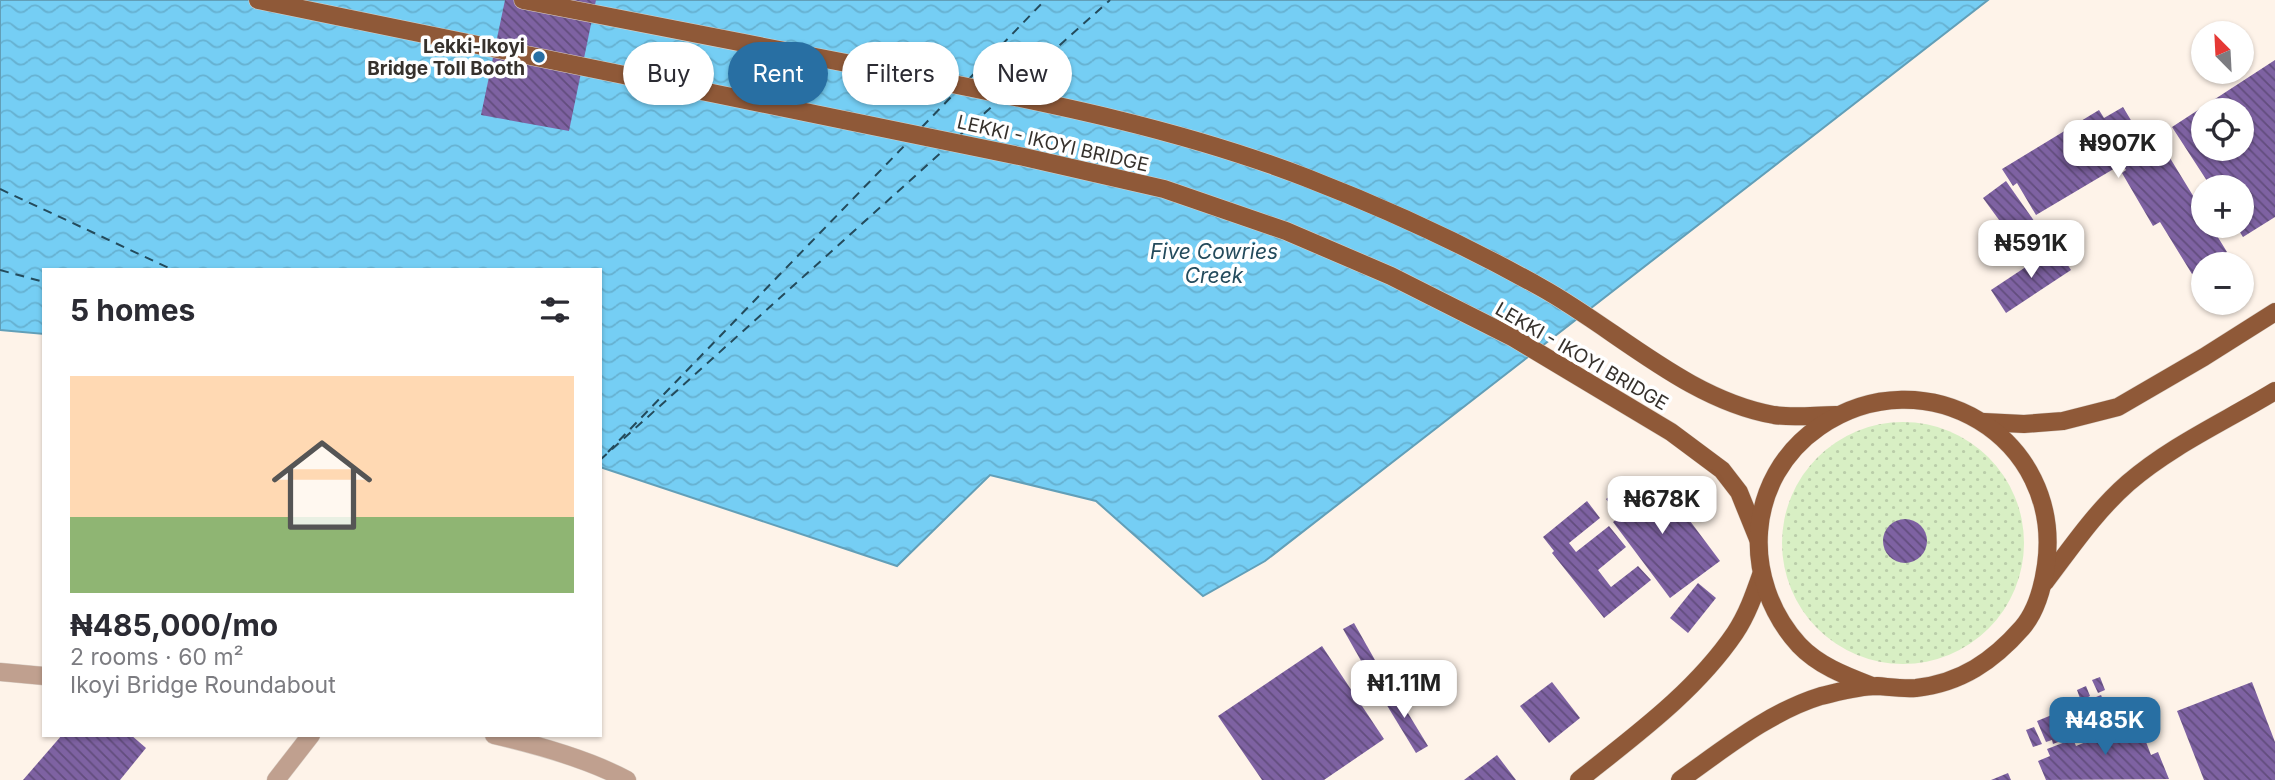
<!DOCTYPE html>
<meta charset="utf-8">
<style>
body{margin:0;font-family:Inter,sans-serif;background:#f2f2f3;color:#2b2b33;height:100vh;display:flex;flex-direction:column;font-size:26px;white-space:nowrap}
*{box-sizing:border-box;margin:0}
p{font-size:23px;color:#7c7c81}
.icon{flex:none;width:38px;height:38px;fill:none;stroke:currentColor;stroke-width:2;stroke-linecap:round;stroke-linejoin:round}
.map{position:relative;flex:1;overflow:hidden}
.side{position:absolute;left:42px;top:268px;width:560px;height:469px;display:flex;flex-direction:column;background:#fff;border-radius:0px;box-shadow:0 2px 5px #0004}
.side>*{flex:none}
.guide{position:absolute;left:623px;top:42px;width:665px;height:63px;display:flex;gap:14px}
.needle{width:46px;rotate:336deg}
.buttons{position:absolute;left:2191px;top:21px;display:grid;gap:14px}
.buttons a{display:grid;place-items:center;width:63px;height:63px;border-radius:50%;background:#fff;box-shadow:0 2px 5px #0004;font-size:35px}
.price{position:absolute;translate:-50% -60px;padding:0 16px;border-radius:14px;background:#fff;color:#222;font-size:23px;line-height:46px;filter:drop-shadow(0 2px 4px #0008)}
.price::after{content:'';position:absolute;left:50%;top:42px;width:21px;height:16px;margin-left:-10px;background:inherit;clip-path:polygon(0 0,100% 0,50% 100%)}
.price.selected{background:#286fa3;color:#fff}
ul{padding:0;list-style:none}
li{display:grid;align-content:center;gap:14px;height:371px;padding:0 28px}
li+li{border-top:2px solid #e1e1e2}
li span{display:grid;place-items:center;height:217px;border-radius:0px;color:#555}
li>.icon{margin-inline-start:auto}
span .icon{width:126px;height:126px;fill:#fffc;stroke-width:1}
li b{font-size:30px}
h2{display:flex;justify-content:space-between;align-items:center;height:84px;padding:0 28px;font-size:30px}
.tag{padding:0 24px;border-radius:32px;background:#fff;box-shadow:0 2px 5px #0004;font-size:24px;line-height:63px}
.tag.selected{background:#286fa3;color:#fff}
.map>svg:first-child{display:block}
</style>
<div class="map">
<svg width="2275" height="780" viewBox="0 0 2275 780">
<defs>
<pattern id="grass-dots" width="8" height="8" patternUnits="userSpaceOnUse" patternTransform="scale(1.75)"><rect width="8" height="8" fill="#d8efc4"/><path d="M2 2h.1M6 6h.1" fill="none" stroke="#bacda9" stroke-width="1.8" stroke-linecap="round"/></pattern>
<pattern id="water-waves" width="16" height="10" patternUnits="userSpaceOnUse" patternTransform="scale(1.75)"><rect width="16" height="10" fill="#75cef4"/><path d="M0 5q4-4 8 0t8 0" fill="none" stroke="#66b1d1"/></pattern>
<pattern id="building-back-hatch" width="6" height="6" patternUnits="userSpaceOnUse" patternTransform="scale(1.75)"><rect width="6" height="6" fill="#7e62a2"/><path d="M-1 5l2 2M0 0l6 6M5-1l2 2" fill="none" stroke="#624d7d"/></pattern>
</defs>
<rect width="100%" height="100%" fill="#fef3e9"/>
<circle fill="url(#grass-dots)" cx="1903" cy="543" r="121"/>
<path fill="url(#water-waves)" stroke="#629fb8" stroke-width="2" d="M0,0H1988L1265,561L1203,596L1096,501L990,475L897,566L600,467V270H44V334L0,330Z"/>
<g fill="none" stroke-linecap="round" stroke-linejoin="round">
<g stroke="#244b5c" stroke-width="2" stroke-dasharray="9 7" stroke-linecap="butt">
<path d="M968,80L1045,0"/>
<path d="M1012,88L1110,0"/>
<path d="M922,127L954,94"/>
<path d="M960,135L997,102"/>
<path d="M0,189L173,270"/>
<path d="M0,270L44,282"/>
<path d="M608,452L908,142"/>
<path d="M600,460L945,149"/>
</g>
</g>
<g fill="url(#building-back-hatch)" fill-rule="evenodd">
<path d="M505,0H596L569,131L481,115Z"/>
<path d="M2275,60V217L2243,237L2236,226H2242V187H2211L2172,127ZM2203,110H2242V149H2203Z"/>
<path d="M2123,107L2150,152L2162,145L2203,212V226H2211L2227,252L2208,264H2203V267L2192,274L2160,222L2153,226L2122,173L2126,170L2122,164L2036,215L2017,183L2013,186L2002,169L2099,110L2104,118Z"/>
<path d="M2006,181L2051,245L2029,261L1983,198Z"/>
<path d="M2056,247L2071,270L2006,313L1991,290Z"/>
<path d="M1635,478L1649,496L1663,485L1720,561L1670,598L1613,522L1620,517L1606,499Z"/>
<path d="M1587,501L1600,518L1569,543L1576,552L1609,526L1626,547L1598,570L1611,587L1638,566L1651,580L1604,618L1552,553L1554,551L1543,537Z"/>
<circle cx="1905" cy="541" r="22"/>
<path d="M1698,583L1716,598L1688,633L1670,618Z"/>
<path d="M1354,623L1388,683L1377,689L1343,629Z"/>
<path d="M1322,646L1384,739L1324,780H1262L1218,716Z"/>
<path d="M2100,677L2105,690L2098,693L2092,680Z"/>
<path d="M1552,682L1580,718L1549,743L1520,706Z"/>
<path d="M2252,682L2275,742V780H2204L2177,711Z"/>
<path d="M2086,686L2090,696L2081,701L2077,690Z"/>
<path d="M1392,687L1428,746L1416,753L1380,694Z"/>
<path d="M2101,695L2110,717L2087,726L2090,735L2076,740L2074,736L2053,744L2052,740L2046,742L2037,721Z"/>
<path d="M2124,720L2127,726L2138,721L2151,755L2158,752L2169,779L2046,780L2038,761L2050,756L2047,749L2073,739L2076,746L2103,735L2100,729Z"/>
<path d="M2034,727L2042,744L2033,747L2026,730Z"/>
<path d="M62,735H131L146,748L120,780H23Z"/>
<path d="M1497,755L1516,780H1464Z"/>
<path d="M2008,773L2011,780H1991Z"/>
</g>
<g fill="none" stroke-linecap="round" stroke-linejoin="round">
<defs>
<g id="minor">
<path d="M0,672L44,676"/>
<path d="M494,735C537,745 588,759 627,780"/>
<path d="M276,780L311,735"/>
</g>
<g id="major">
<path d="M258,0L1024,157L1164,189L1286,231L1391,276L1514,338L1671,432L1722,470L1739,492L1758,539"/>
<path d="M523,0C651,25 779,50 908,75C1043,102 1178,128 1307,178C1387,209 1467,246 1542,288C1616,329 1688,400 1774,415C1794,418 1816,415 1836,415"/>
<path d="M1984,422L2024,424L2063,421L2118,407L2204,357L2275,312"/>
<path d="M2045,582C2071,548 2095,512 2128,483C2172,445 2226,421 2275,391"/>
<path d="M1579,780C1634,736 1695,692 1735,633C1747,615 1754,595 1761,575"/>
<path d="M1680,780C1724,749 1769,712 1821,696C1838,692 1859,686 1877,686C1890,687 1903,689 1916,688C1961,683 1993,661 2022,628C2036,612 2043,586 2046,565C2064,437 1925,354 1819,427C1745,478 1740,580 1799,645C1819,666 1846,676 1872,686"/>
</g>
</defs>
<use href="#minor" stroke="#dad0c7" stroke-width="19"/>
<use href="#major" stroke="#dad0c7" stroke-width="19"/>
<use href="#minor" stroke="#c0a08f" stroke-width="18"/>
<use href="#major" stroke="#8f5938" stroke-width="18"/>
</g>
<circle fill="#286fa3" stroke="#fff" stroke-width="2.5" cx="539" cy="57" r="7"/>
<g text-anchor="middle" stroke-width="7" stroke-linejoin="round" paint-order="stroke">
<g font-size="19" font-weight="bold" fill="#36312c" stroke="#fff" text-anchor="end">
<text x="525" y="53">Lekki-Ikoyi<tspan x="525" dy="22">Bridge Toll Booth</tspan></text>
</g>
<g font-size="19" fill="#36312c" stroke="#fff">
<text transform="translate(1053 143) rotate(13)" y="7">LEKKI - IKOYI BRIDGE</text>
<text transform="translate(1582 356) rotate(30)" y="7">LEKKI - IKOYI BRIDGE</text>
</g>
<g font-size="21" font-style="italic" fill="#244b5c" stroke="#fff">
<text x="1214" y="259">Five Cowries<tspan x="1214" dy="24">Creek</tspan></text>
</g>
</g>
</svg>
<div class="buttons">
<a><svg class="needle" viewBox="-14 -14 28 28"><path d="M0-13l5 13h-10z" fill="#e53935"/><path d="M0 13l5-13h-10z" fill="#7c7c81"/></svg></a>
<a><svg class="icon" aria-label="locate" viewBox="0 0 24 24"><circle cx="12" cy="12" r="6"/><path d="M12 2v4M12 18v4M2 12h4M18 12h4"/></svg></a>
<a>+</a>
<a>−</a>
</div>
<b class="price" style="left:2118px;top:180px">₦907K</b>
<b class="price" style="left:2031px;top:280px">₦591K</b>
<b class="price" style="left:1662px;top:536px">₦678K</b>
<b class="price" style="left:1404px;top:720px">₦1.11M</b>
<b class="price selected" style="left:2105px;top:757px">₦485K</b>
<div class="guide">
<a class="tag">Buy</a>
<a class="tag selected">Rent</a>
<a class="tag">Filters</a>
<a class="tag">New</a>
</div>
<section class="side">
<h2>5 homes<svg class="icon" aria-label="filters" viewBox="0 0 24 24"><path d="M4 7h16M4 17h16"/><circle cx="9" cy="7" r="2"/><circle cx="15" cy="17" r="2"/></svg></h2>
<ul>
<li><span style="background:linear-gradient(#ffd9b3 65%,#8fb573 0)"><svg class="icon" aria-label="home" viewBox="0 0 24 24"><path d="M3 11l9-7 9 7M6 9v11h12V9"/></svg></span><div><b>₦485,000/mo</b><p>2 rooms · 60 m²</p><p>Ikoyi Bridge Roundabout</p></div></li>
</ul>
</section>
</div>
